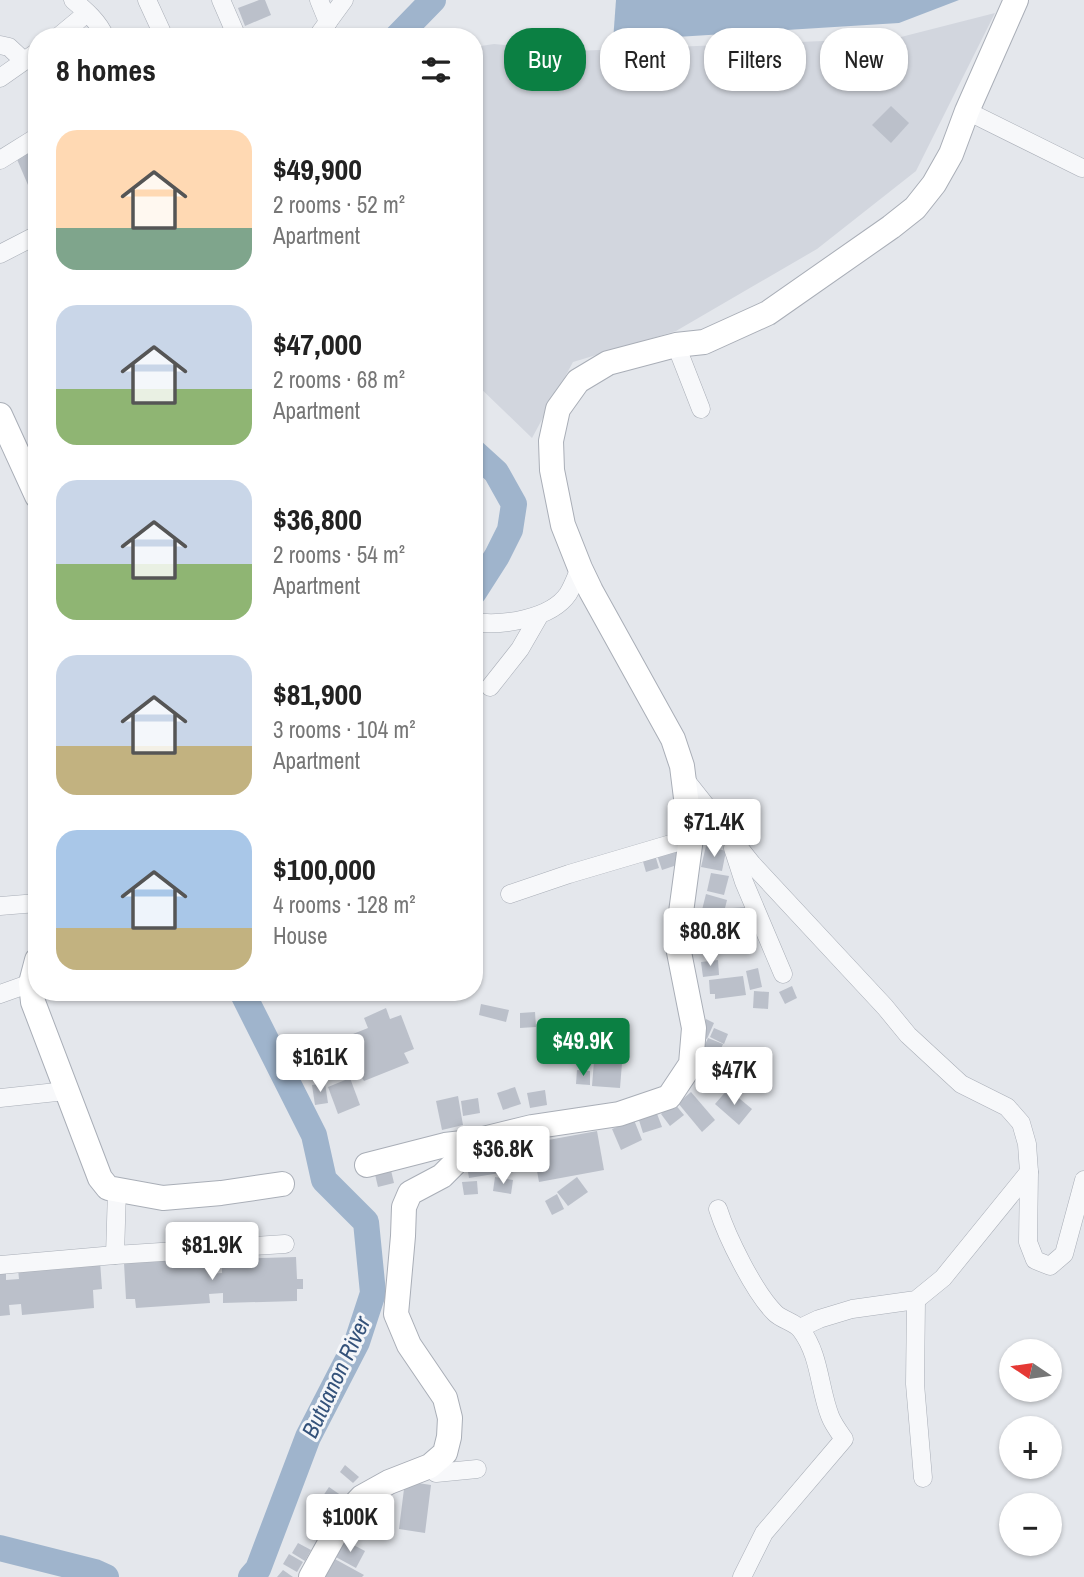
<!DOCTYPE html>
<meta charset="utf-8">
<style>
body{margin:0;font-family:"Archivo Narrow",sans-serif;background:#f6f6f6;color:#222;height:100vh;display:flex;flex-direction:column;font-size:26px;white-space:nowrap}
*{box-sizing:border-box;margin:0}
p{font-size:23px;color:#767676}
.icon{flex:none;width:38px;height:38px;fill:none;stroke:currentColor;stroke-width:2;stroke-linecap:round;stroke-linejoin:round}
.map{position:relative;flex:1;overflow:hidden}
.details{position:absolute;left:28px;top:28px;width:455px;height:973px;display:flex;flex-direction:column;background:#fff;border-radius:28px;box-shadow:0 2px 5px #0004}
.details>*{flex:none}
.top-card{position:absolute;left:504px;top:28px;width:474px;height:63px;display:flex;gap:14px}
.needle{width:46px;rotate:283deg}
.fabs{position:absolute;left:999px;top:1339px;display:grid;gap:14px}
.fabs a{display:grid;place-items:center;width:63px;height:63px;border-radius:50%;background:#fff;box-shadow:0 2px 5px #0004;font-size:35px}
.price{position:absolute;translate:-50% -60px;padding:0 16px;border-radius:7px;background:#fff;color:#222;font-size:23px;line-height:46px;filter:drop-shadow(0 2px 4px #0008)}
.price::after{content:'';position:absolute;left:50%;top:42px;width:21px;height:16px;margin-left:-10px;background:inherit;clip-path:polygon(0 0,100% 0,50% 100%)}
.price.current{background:#0b8043;color:#fff}
ul{padding:0;list-style:none}
li{display:flex;align-items:center;gap:21px;height:175px;padding:0 28px}
li span{display:grid;place-items:center;flex:none;width:196px;height:140px;border-radius:21px;color:#555}
li>.icon{margin-inline-start:auto}
span .icon{width:84px;height:84px;fill:#fffc;stroke-width:1}
li b{font-size:30px}
h2{display:flex;justify-content:space-between;align-items:center;height:84px;padding:0 28px;font-size:30px}
.pill{padding:0 24px;border-radius:28px;background:#fff;box-shadow:0 2px 5px #0004;font-size:24px;line-height:63px}
.pill.current{background:#0b8043;color:#fff}
.map>svg:first-child{display:block}
</style>
<div class="map">
<svg width="1084" height="1577" viewBox="0 0 1084 1577">
<rect width="100%" height="100%" fill="#e4e7ec"/>
<path fill="#d2d6de" d="M995,13L916,171L817,249L676,331L573,362L532,438L474,382V47L494,44L575,51L897,38Z"/>
<path fill="#9fb4cc" d="M616,0H959L899,23L613,41Z"/>
<g fill="none" stroke-linecap="round" stroke-linejoin="round">
<g stroke="#9fb4cc" stroke-width="26">
<path d="M397,37L433,0"/>
<path d="M474,452L496,472L514,504L510,530L497,556L474,592"/>
<path d="M242,992L314,1135L324,1180L366,1222L373,1293L357,1342L308,1437L258,1569L251,1577"/>
<path d="M0,1548L95,1572L106,1577"/>
</g>
</g>
<g fill="#bbc0ca">
<path d="M259,0H265L271,15L245,26L238,8Z"/>
<path d="M891,106L909,123L891,143L872,125Z"/>
<path d="M27,151L37,171V181L28,185L16,157Z"/>
<path d="M474,509L480,510L478,530H474Z"/>
<path d="M37,544V562L28,551Z"/>
<path d="M706,846L726,851L722,871L701,867Z"/>
<path d="M675,849L680,864L662,870L657,855Z"/>
<path d="M655,855L659,868L646,872L642,858Z"/>
<path d="M711,873L729,876L724,895L707,891Z"/>
<path d="M706,894L727,900L722,920L701,914Z"/>
<path d="M748,907L750,930L734,932L732,908Z"/>
<path d="M718,960L719,975L703,977L701,962Z"/>
<path d="M758,968L762,987L750,990L746,971Z"/>
<path d="M743,976L746,995L715,999V994H710L709,980Z"/>
<path d="M792,986L797,998L785,1004L779,992Z"/>
<path d="M754,991L769,992L768,1009L753,1008Z"/>
<path d="M481,1004L509,1010L506,1022L479,1015Z"/>
<path d="M386,1008L390,1019L401,1015L414,1049L404,1053L409,1063L364,1081L353,1064L343,1038L368,1028L364,1018Z"/>
<path d="M535,1012L536,1027L520,1028V1013Z"/>
<path d="M706,1019L714,1023L707,1039L699,1035Z"/>
<path d="M714,1028L728,1034L724,1044L710,1037Z"/>
<path d="M708,1038L723,1044L718,1056L703,1049Z"/>
<path d="M701,1051L714,1056L711,1065L698,1060Z"/>
<path d="M594,1061L622,1063L620,1088L592,1086Z"/>
<path d="M577,1070L590,1071V1085L576,1084Z"/>
<path d="M350,1078L360,1105L338,1114L328,1087Z"/>
<path d="M325,1083L328,1103L315,1105L312,1085Z"/>
<path d="M515,1087L521,1104L503,1110L497,1093Z"/>
<path d="M728,1089L752,1109L739,1125L715,1104Z"/>
<path d="M545,1090L547,1105L530,1108L527,1093Z"/>
<path d="M691,1092L715,1120L702,1132L678,1103Z"/>
<path d="M458,1096L463,1125L442,1130L436,1101Z"/>
<path d="M478,1098L480,1113L463,1116L461,1101Z"/>
<path d="M674,1103L684,1115L670,1126L661,1114Z"/>
<path d="M656,1111L662,1127L643,1133L638,1117Z"/>
<path d="M634,1120L642,1140L621,1150L612,1129Z"/>
<path d="M597,1131L604,1170L539,1182L532,1143Z"/>
<path d="M529,1150L532,1169L502,1174L498,1155Z"/>
<path d="M497,1154L500,1173L469,1178L466,1159Z"/>
<path d="M389,1162L394,1183L378,1187L373,1166Z"/>
<path d="M495,1177L513,1180L511,1194L493,1191Z"/>
<path d="M577,1177L588,1192L568,1206L557,1192Z"/>
<path d="M477,1181L478,1194L464,1195L462,1182Z"/>
<path d="M557,1194L564,1209L552,1215L545,1201Z"/>
<path d="M296,1257L297,1279H303V1289H297V1301L223,1303V1293L209,1294L210,1303L136,1308L135,1299H126L124,1263L207,1258L208,1274L222,1273V1259Z"/>
<path d="M100,1261L102,1289L93,1290L94,1308L22,1315L21,1304L9,1305L10,1315L0,1316V1273H6V1280L19,1279L18,1269Z"/>
<path d="M345,1465L359,1477L353,1483L340,1472Z"/>
<path d="M405,1481L431,1485L425,1533L399,1529Z"/>
<path d="M329,1487L342,1496L335,1505L323,1496Z"/>
<path d="M320,1498L334,1508L327,1517L313,1507Z"/>
<path d="M344,1540L365,1551L356,1568L334,1556Z"/>
<path d="M298,1543L311,1550L305,1561L292,1553Z"/>
<path d="M289,1554L303,1562L297,1572L283,1564Z"/>
<path d="M333,1558L364,1575L362,1577H326L321,1574Z"/>
<path d="M283,1570L293,1577H277Z"/>
</g>
<g fill="none" stroke-linecap="round" stroke-linejoin="round">
<defs>
<g id="street">
<path d="M73,0C85,10 99,22 105,37"/>
<path d="M147,0L164,37"/>
<path d="M221,0L237,37"/>
<path d="M319,0L328,22"/>
<path d="M58,37L87,13"/>
<path d="M317,37L344,0"/>
<path d="M0,45L9,47L24,61"/>
<path d="M0,78L37,52"/>
<path d="M967,111L1082,168"/>
<path d="M0,160L37,137"/>
<path d="M0,254L37,235"/>
<path d="M676,345L701,409"/>
<path d="M474,622C502,626 551,619 568,594C573,586 576,577 580,568"/>
<path d="M490,687L520,649L539,616"/>
<path d="M684,778L752,864L885,1007L908,1035L961,1084L1007,1107L1021,1123L1027,1144L1029,1172L1028,1242L1035,1260L1050,1266L1064,1254L1084,1180"/>
<path d="M733,848L744,882L783,974"/>
<path d="M510,894L569,874L691,838"/>
<path d="M0,906L37,903"/>
<path d="M0,994L31,983"/>
<path d="M0,1098L66,1091"/>
<path d="M718,1209C727,1237 754,1292 775,1313C782,1320 795,1322 801,1330C820,1355 819,1388 830,1416C833,1424 839,1432 844,1439L764,1533L742,1577"/>
<path d="M115,1255L117,1190"/>
<path d="M0,1265L115,1255L285,1244"/>
<path d="M916,1300L915,1384L923,1478"/>
<path d="M800,1328L819,1319L852,1309L916,1300L943,1278L1029,1172"/>
<path d="M430,1466L436,1473L477,1469"/>
</g>
<g id="secondary">
<path d="M0,415L37,496"/>
<path d="M37,960L31,983L33,1002L100,1178L108,1188L163,1198L221,1193L282,1184"/>
<path d="M367,1165L445,1145L471,1142L532,1127L619,1114L669,1097L691,1064L694,1028L677,942L691,838L682,766L673,739L591,591L580,568L563,525L552,470L551,441L558,409L578,381L608,363L676,345L704,342L768,313L891,227L915,208L934,184L951,154L967,111L1016,0"/>
<path d="M311,1577L346,1514L362,1497L389,1482L430,1466L445,1453L449,1437L450,1418L445,1398L409,1345L396,1314L403,1236L404,1207L410,1193L442,1176L454,1164L471,1142"/>
</g>
</defs>
<use href="#street" stroke="#a9aeb7" stroke-width="19"/>
<use href="#secondary" stroke="#a9aeb7" stroke-width="26"/>
<use href="#street" stroke="#f7f8fa" stroke-width="18"/>
<use href="#secondary" stroke="#fff" stroke-width="24"/>
</g>
<g text-anchor="middle" stroke-width="6" stroke-linejoin="round" paint-order="stroke">
<g font-size="23" font-style="italic" fill="#34527a" stroke="#f4f6f9">
<text transform="translate(336 1377) rotate(-65)" y="8">Butuanon River</text>
</g>
</g>
</svg>
<div class="fabs">
<a><svg class="needle" viewBox="-14 -14 28 28"><path d="M0-13l5 13h-10z" fill="#e53935"/><path d="M0 13l5-13h-10z" fill="#767676"/></svg></a>
<a>+</a>
<a>−</a>
</div>
<b class="price" style="left:714px;top:859px">$71.4K</b>
<b class="price" style="left:710px;top:968px">$80.8K</b>
<b class="price current" style="left:583px;top:1078px">$49.9K</b>
<b class="price" style="left:320px;top:1094px">$161K</b>
<b class="price" style="left:734px;top:1107px">$47K</b>
<b class="price" style="left:503px;top:1186px">$36.8K</b>
<b class="price" style="left:212px;top:1282px">$81.9K</b>
<b class="price" style="left:350px;top:1554px">$100K</b>
<div class="top-card">
<a class="pill current">Buy</a>
<a class="pill">Rent</a>
<a class="pill">Filters</a>
<a class="pill">New</a>
</div>
<section class="details">
<h2>8 homes<svg class="icon" aria-label="filters" viewBox="0 0 24 24"><path d="M4 7h16M4 17h16"/><circle cx="9" cy="7" r="2"/><circle cx="15" cy="17" r="2"/></svg></h2>
<ul>
<li><span style="background:linear-gradient(#ffd9b3 70%,#7fa58c 0)"><svg class="icon" aria-label="home" viewBox="0 0 24 24"><path d="M3 11l9-7 9 7M6 9v11h12V9"/></svg></span><div><b>$49,900</b><p>2 rooms · 52 m²</p><p>Apartment</p></div></li>
<li><span style="background:linear-gradient(#c9d6e8 60%,#8fb573 0)"><svg class="icon" aria-label="home" viewBox="0 0 24 24"><path d="M3 11l9-7 9 7M6 9v11h12V9"/></svg></span><div><b>$47,000</b><p>2 rooms · 68 m²</p><p>Apartment</p></div></li>
<li><span style="background:linear-gradient(#c9d6e8 60%,#8fb573 0)"><svg class="icon" aria-label="home" viewBox="0 0 24 24"><path d="M3 11l9-7 9 7M6 9v11h12V9"/></svg></span><div><b>$36,800</b><p>2 rooms · 54 m²</p><p>Apartment</p></div></li>
<li><span style="background:linear-gradient(#c9d6e8 65%,#c2b280 0)"><svg class="icon" aria-label="home" viewBox="0 0 24 24"><path d="M3 11l9-7 9 7M6 9v11h12V9"/></svg></span><div><b>$81,900</b><p>3 rooms · 104 m²</p><p>Apartment</p></div></li>
<li><span style="background:linear-gradient(#a9c7e8 70%,#c2b280 0)"><svg class="icon" aria-label="home" viewBox="0 0 24 24"><path d="M3 11l9-7 9 7M6 9v11h12V9"/></svg></span><div><b>$100,000</b><p>4 rooms · 128 m²</p><p>House</p></div></li>
</ul>
</section>
</div>
